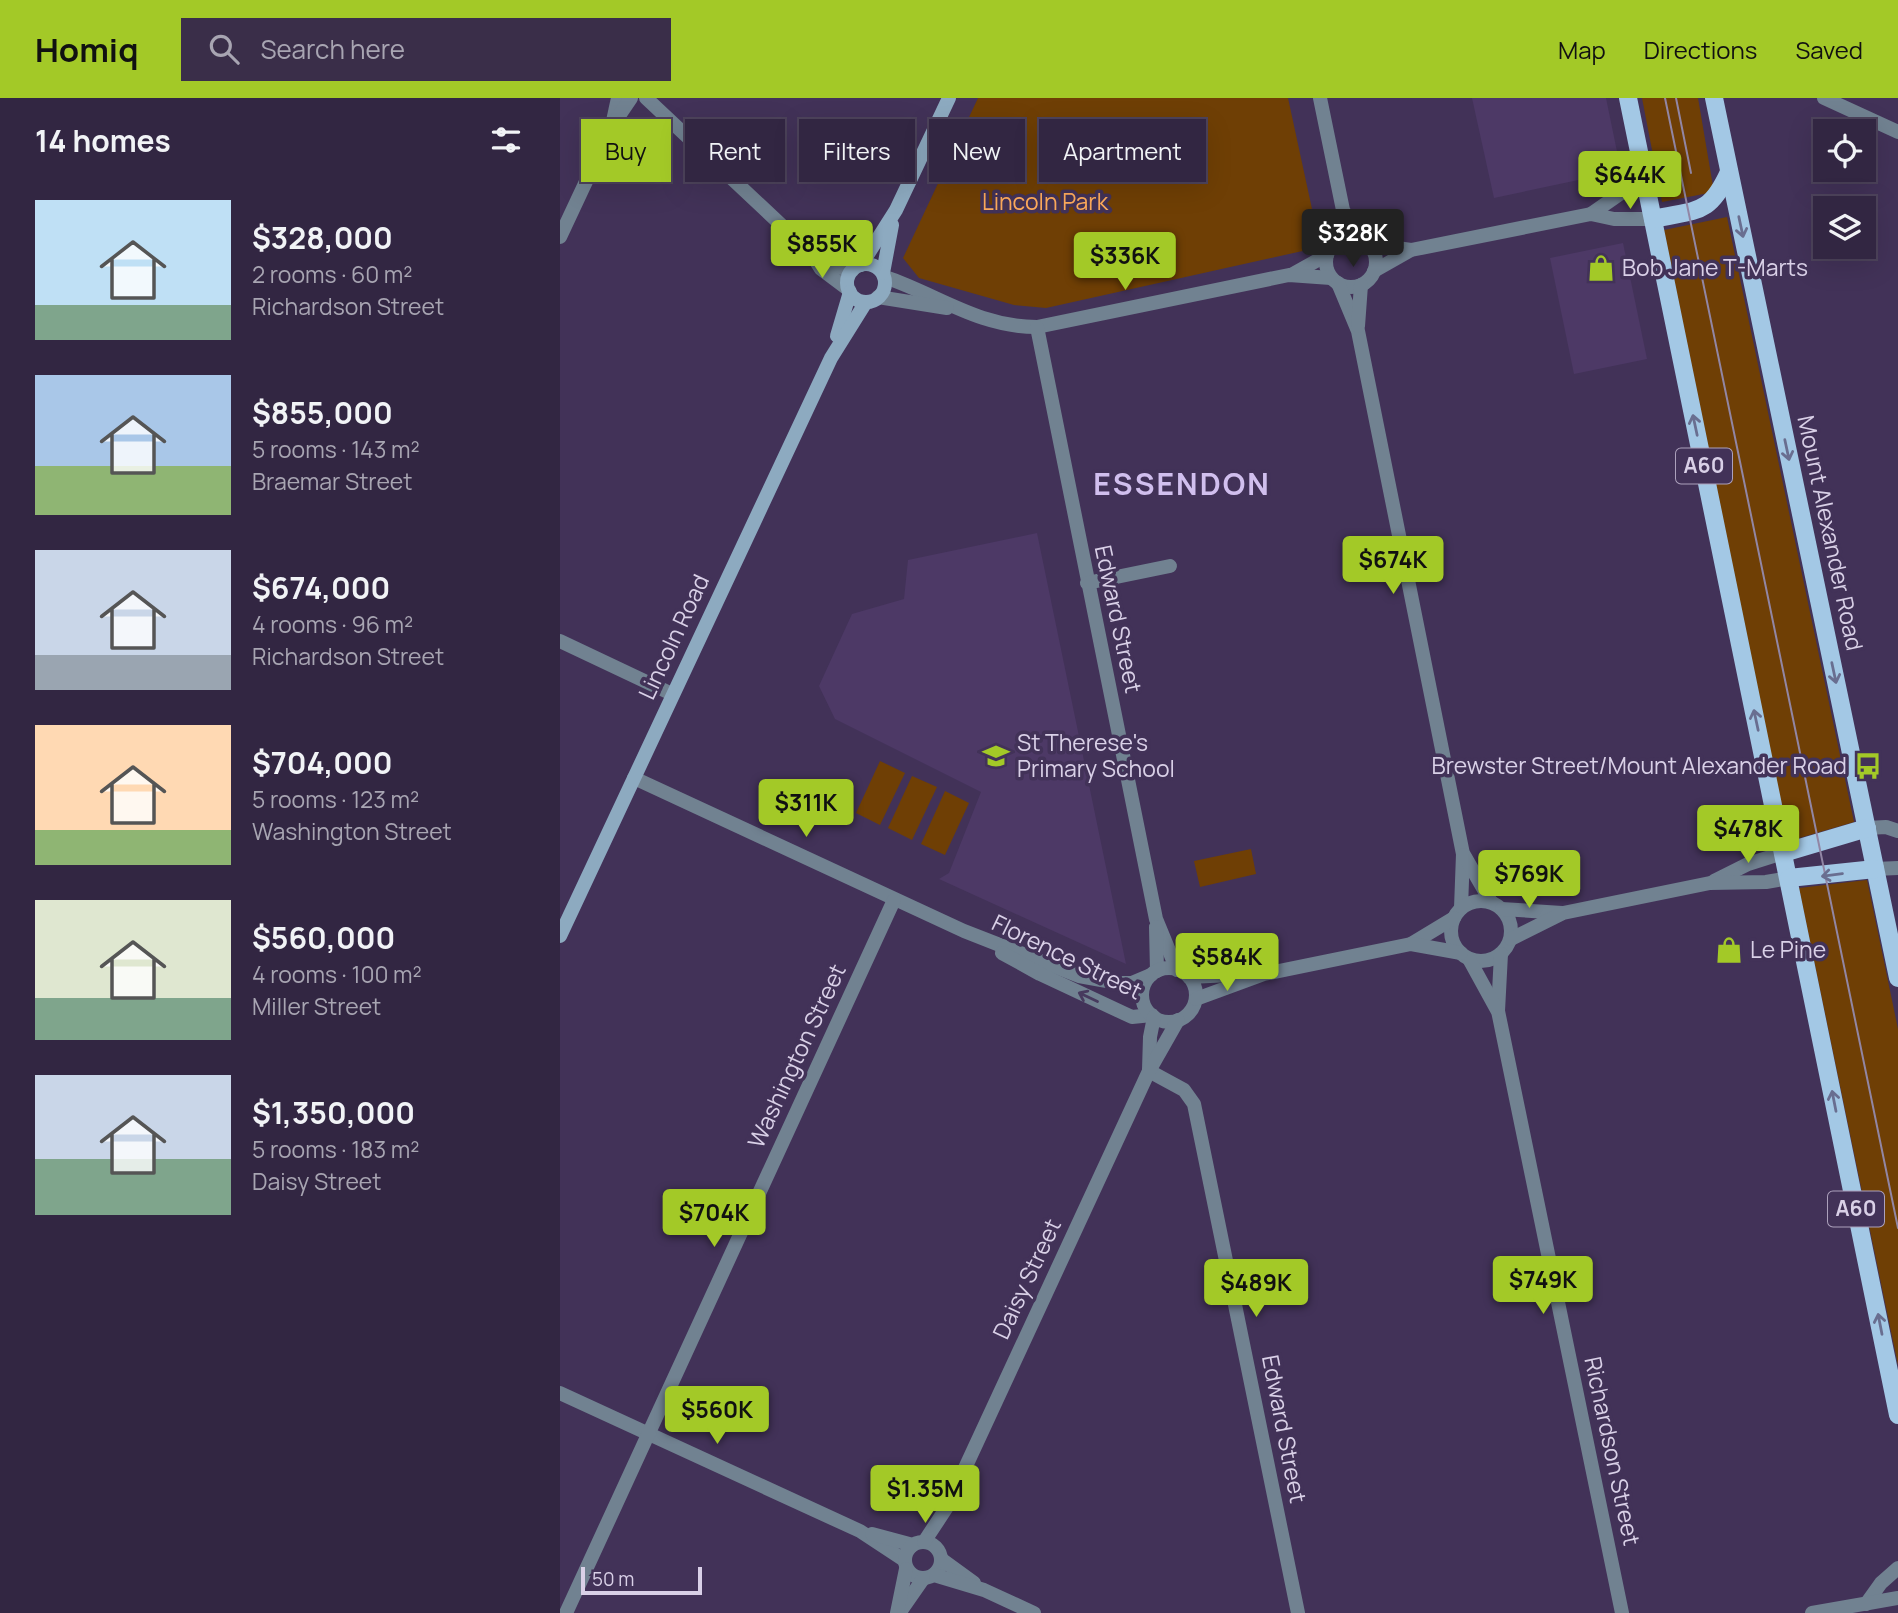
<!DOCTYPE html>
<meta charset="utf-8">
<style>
body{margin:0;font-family:Manrope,sans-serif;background:#3a2e49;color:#f1f3f6;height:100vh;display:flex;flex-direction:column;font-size:26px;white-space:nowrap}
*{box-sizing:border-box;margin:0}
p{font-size:23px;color:#a8a5b2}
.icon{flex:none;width:38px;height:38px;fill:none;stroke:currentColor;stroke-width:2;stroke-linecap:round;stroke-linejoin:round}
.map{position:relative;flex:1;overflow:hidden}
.side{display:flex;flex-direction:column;background:#322642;width:560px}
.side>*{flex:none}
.guide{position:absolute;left:21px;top:21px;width:665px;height:63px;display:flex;gap:14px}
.fabs{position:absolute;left:1253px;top:21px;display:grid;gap:14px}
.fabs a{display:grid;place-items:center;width:63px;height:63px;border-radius:0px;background:#322642;box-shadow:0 7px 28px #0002,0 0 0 2px #4d435b;font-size:35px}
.scale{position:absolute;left:21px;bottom:18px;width:121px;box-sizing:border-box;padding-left:7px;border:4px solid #d9d0e7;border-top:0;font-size:19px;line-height:24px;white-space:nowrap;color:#d9d0e7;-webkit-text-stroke:5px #423258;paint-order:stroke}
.price{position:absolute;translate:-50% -60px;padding:0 16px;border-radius:7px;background:#a3c927;color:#111;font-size:23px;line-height:46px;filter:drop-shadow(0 2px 4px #0008)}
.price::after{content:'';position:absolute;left:50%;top:42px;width:21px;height:16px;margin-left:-10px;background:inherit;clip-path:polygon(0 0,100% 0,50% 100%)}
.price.active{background:#222;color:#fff}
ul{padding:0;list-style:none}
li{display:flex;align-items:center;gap:21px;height:175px;padding:0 35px}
li span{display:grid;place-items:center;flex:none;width:196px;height:140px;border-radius:0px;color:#555}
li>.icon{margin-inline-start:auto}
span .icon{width:84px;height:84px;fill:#fffc;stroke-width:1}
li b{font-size:30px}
h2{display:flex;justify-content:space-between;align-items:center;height:84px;padding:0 35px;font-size:30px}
.chip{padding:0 24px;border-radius:0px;background:#322642;box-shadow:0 7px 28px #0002,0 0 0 2px #4d435b;font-size:24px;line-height:63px}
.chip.active{background:#a3c927;color:#111}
header{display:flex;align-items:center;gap:42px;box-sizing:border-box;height:98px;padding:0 35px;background:#a3c927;color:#111}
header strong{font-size:33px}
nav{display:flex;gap:38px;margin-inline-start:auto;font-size:24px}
.search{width:490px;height:63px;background:#3a2e49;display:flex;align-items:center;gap:18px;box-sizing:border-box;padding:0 24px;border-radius:0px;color:#a8a5b2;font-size:26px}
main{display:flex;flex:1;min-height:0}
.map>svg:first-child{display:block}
</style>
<header>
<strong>Homiq</strong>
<div class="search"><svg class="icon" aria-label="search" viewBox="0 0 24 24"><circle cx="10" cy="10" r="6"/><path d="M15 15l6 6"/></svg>Search here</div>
<nav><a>Map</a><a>Directions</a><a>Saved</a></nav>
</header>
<main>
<section class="side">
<h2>14 homes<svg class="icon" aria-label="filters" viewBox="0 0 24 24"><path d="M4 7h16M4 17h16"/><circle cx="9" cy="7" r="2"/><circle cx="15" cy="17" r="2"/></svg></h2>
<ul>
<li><span style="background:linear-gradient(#bfe0f5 75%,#7fa58c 0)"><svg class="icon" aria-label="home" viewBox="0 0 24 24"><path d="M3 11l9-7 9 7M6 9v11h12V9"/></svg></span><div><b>$328,000</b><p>2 rooms · 60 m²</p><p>Richardson Street</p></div></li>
<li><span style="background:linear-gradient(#a9c7e8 65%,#8fb573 0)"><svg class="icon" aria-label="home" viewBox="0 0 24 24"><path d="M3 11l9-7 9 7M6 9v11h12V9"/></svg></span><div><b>$855,000</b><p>5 rooms · 143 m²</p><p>Braemar Street</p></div></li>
<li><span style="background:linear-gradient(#c9d6e8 75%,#9aa5b1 0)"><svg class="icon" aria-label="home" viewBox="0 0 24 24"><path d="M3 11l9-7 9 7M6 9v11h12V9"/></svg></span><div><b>$674,000</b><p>4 rooms · 96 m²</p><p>Richardson Street</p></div></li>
<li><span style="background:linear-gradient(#ffd9b3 75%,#8fb573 0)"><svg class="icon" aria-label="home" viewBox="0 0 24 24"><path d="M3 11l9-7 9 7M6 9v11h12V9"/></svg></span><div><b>$704,000</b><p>5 rooms · 123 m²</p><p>Washington Street</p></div></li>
<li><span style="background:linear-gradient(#dfe7d0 70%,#7fa58c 0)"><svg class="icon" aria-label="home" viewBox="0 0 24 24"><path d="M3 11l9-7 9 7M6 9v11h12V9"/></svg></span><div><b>$560,000</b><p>4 rooms · 100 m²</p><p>Miller Street</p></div></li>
<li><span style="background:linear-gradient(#c9d6e8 60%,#7fa58c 0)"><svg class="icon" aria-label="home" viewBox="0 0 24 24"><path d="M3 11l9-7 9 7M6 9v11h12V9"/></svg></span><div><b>$1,350,000</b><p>5 rooms · 183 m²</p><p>Daisy Street</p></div></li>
</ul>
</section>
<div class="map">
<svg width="1338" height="1515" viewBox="0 0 1338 1515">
<rect width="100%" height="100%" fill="#423258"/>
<g fill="#4d3966">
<path d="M912,0H1046L1061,73L934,100Z"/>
<path d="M1063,145L1087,261L1014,276L990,160Z"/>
<path d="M477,435L566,866L379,781L389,775L421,694L275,621L259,588L292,516L344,501L348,462Z"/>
</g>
<g fill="#6f3f05">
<path d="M418,0H728L757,134L747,152L486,210L454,207L359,180L343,160Z"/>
<path d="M1082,0H1138L1154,94L1102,104Z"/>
<path d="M1167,119L1294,724L1229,743L1104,132Z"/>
<path d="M320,663L345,675L320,727L296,715Z"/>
<path d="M352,678L377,689L352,742L328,730Z"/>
<path d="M385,693L409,705L385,757L361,746Z"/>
<path d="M691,751L696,776L640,789L634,763Z"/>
<path d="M1307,782L1338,931V1267L1239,790Z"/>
</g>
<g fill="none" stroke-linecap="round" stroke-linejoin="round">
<g stroke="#718291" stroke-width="14">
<path d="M86,0L249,153L269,166L292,173"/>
<path d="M760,0L783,112L799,140"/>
<path d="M1264,0L1338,34"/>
<path d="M53,23L58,0"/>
<path d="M1031,116L1084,79"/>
<path d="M0,139L52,28L71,0"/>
<circle cx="791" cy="164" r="25"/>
<path d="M809,146L851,152"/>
<path d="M254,160L261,171L289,192"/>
<path d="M814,173L851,152L1031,116L1054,121H1093"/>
<path d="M731,177L767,157"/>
<path d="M325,179C378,197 418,229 477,229L729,177L771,180"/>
<path d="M778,185L798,233L903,756L901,810"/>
<path d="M318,199L387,210"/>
<path d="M798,228L801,187"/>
<path d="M477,229L596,821L617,872"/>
<path d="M527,485L610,468"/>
<path d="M0,543L112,596"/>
<path d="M74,680L404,833L519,878L558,885H572L591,877"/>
<path d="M1307,730L1326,729L1338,733"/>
<path d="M904,757L931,804"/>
<path d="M1315,771L1338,770"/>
<path d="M1154,783L1188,766L1223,755"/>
<circle cx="921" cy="833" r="30"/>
<path d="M942,811L1002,815"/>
<path d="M596,829L597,873"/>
<path d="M951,841L1003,815L1150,785L1206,784L1229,780"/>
<path d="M851,846L894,820"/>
<path d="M442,855L480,876L572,919L592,917"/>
<path d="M941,856L938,913L1062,1515"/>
<path d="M909,861L937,912"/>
<circle cx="609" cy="897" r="27"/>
<path d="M629,879L692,876"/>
<path d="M636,901L704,876L851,846L901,855"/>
<path d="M589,972L590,939L594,919"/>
<path d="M589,973L624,992L634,1006L738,1515"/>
<path d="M0,1295L300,1433L344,1462"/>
<path d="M312,1436L353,1447"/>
<circle cx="363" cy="1462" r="18"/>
<path d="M364,1444L387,1409L589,973L618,922"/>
<path d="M381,1461L414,1485"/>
<path d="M374,1477L424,1492L474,1515"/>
<path d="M1306,1506L1321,1485L1338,1470"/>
<path d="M340,1514L363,1481"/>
<path d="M6,1515L334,802"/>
<path d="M337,1515L346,1471"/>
<path d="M1252,1515L1338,1500"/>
</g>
<g stroke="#8daac0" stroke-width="14">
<circle cx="306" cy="185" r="19"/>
<path d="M301,167L336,112L389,0"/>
<path d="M323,175L332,127"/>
<path d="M277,238L290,194"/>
<path d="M0,838L271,260L306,204"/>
</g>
<g stroke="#a3c8e5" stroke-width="18">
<path d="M1068,0L1338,1317"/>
<path d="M1154,0L1338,880"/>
<path d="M1093,121C1137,111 1149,118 1169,74"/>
<path d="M1223,755L1307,730"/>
<path d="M1229,780L1315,771"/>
</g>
<g stroke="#9286a4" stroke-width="2">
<path d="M1105,0L1338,1130"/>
<path d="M1116,0L1131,75"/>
</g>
</g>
<defs><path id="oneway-shaft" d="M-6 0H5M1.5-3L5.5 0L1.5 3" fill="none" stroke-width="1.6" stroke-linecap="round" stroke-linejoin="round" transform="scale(1.75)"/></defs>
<g stroke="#696e90">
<use href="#oneway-shaft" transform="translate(1181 129) rotate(78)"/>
<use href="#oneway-shaft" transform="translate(1135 327) rotate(-102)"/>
<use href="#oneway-shaft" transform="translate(1227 352) rotate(78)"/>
<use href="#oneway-shaft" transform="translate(1274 575) rotate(78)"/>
<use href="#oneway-shaft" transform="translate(1196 622) rotate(-102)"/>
<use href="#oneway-shaft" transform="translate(1272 777) rotate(173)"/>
<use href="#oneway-shaft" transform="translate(1274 1003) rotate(-101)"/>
<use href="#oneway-shaft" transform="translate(1320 1226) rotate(-101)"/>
</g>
<use stroke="#473a5e" href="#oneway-shaft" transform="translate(528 899) rotate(-155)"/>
<defs>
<symbol id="shop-bare" viewBox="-9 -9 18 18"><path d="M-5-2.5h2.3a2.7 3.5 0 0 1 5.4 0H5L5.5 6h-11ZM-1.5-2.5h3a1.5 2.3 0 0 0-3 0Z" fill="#a3c927" stroke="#423258" stroke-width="2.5" paint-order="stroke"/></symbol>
<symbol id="school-bare" viewBox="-9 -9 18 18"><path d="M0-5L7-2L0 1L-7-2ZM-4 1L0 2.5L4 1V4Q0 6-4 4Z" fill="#a3c927" stroke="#423258" stroke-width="2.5" paint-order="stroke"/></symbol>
<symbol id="bus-bare" viewBox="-9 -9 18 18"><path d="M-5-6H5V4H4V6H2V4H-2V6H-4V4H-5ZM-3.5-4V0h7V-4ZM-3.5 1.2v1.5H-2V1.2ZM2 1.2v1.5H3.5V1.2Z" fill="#a3c927" stroke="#423258" stroke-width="2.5" paint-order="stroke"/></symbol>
</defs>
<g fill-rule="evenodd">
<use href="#shop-bare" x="1022" y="151" width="38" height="38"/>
<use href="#school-bare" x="417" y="639" width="38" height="38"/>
<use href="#bus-bare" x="1289" y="649" width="38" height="38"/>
<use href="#shop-bare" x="1150" y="833" width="38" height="38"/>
</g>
<g text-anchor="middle" stroke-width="7" stroke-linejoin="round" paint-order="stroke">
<g fill="#423258" stroke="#aca1bc" stroke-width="2">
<rect x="1116" y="350.5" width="56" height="35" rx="5"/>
<rect x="1268" y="1093.5" width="56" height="35" rx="5"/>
</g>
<g font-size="21" font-weight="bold" fill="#d9d0e7">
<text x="1144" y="375">A60</text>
<text x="1296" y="1118">A60</text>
</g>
<g font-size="23" fill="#feab5b" stroke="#423258">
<text x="485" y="112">Lincoln Park</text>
</g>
<g font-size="23" fill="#d9d0e7" stroke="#423258" text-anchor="start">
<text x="1062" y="178">Bob Jane T-Marts</text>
<text x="457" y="653">St Therese's<tspan x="457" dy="26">Primary School</tspan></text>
<text x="1287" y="676" text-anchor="end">Brewster Street/Mount Alexander Road</text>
<text x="1190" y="860">Le Pine</text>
</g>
<g font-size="23" fill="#d9d0e7" stroke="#423258">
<text transform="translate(1270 435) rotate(78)" y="8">Mount Alexander Road</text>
<text transform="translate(558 521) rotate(78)" y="8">Edward Street</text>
<text transform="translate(114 539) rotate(-65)" y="8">Lincoln Road</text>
<text transform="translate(507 859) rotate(26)" y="8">Florence Street</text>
<text transform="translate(237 958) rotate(-65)" y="8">Washington Street</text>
<text transform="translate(467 1181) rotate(-65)" y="8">Daisy Street</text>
<text transform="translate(724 1331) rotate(79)" y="8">Edward Street</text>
<text transform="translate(1052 1353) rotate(78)" y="8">Richardson Street</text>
</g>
<g font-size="30" font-weight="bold" letter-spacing="2" fill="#d1bfee" stroke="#423258">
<text x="622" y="397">ESSENDON</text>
</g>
</g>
</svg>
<div class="fabs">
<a><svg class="icon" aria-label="locate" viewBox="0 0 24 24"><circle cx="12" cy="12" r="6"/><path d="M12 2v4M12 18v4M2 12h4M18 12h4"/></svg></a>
<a><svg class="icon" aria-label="layers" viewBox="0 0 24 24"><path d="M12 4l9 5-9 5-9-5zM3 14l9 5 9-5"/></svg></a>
</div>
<div class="scale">50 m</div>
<b class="price" style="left:1070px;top:113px">$644K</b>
<b class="price active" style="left:793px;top:171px">$328K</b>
<b class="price" style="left:262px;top:182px">$855K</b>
<b class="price" style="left:565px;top:194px">$336K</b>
<b class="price" style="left:833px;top:498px">$674K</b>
<b class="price" style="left:246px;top:741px">$311K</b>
<b class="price" style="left:1188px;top:767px">$478K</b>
<b class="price" style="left:969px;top:812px">$769K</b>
<b class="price" style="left:667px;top:895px">$584K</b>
<b class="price" style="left:154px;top:1151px">$704K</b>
<b class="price" style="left:983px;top:1218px">$749K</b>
<b class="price" style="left:696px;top:1221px">$489K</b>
<b class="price" style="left:157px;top:1348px">$560K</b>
<b class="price" style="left:365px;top:1427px">$1.35M</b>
<div class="guide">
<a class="chip active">Buy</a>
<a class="chip">Rent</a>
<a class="chip">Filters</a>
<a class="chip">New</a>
<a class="chip">Apartment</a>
</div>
</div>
</main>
